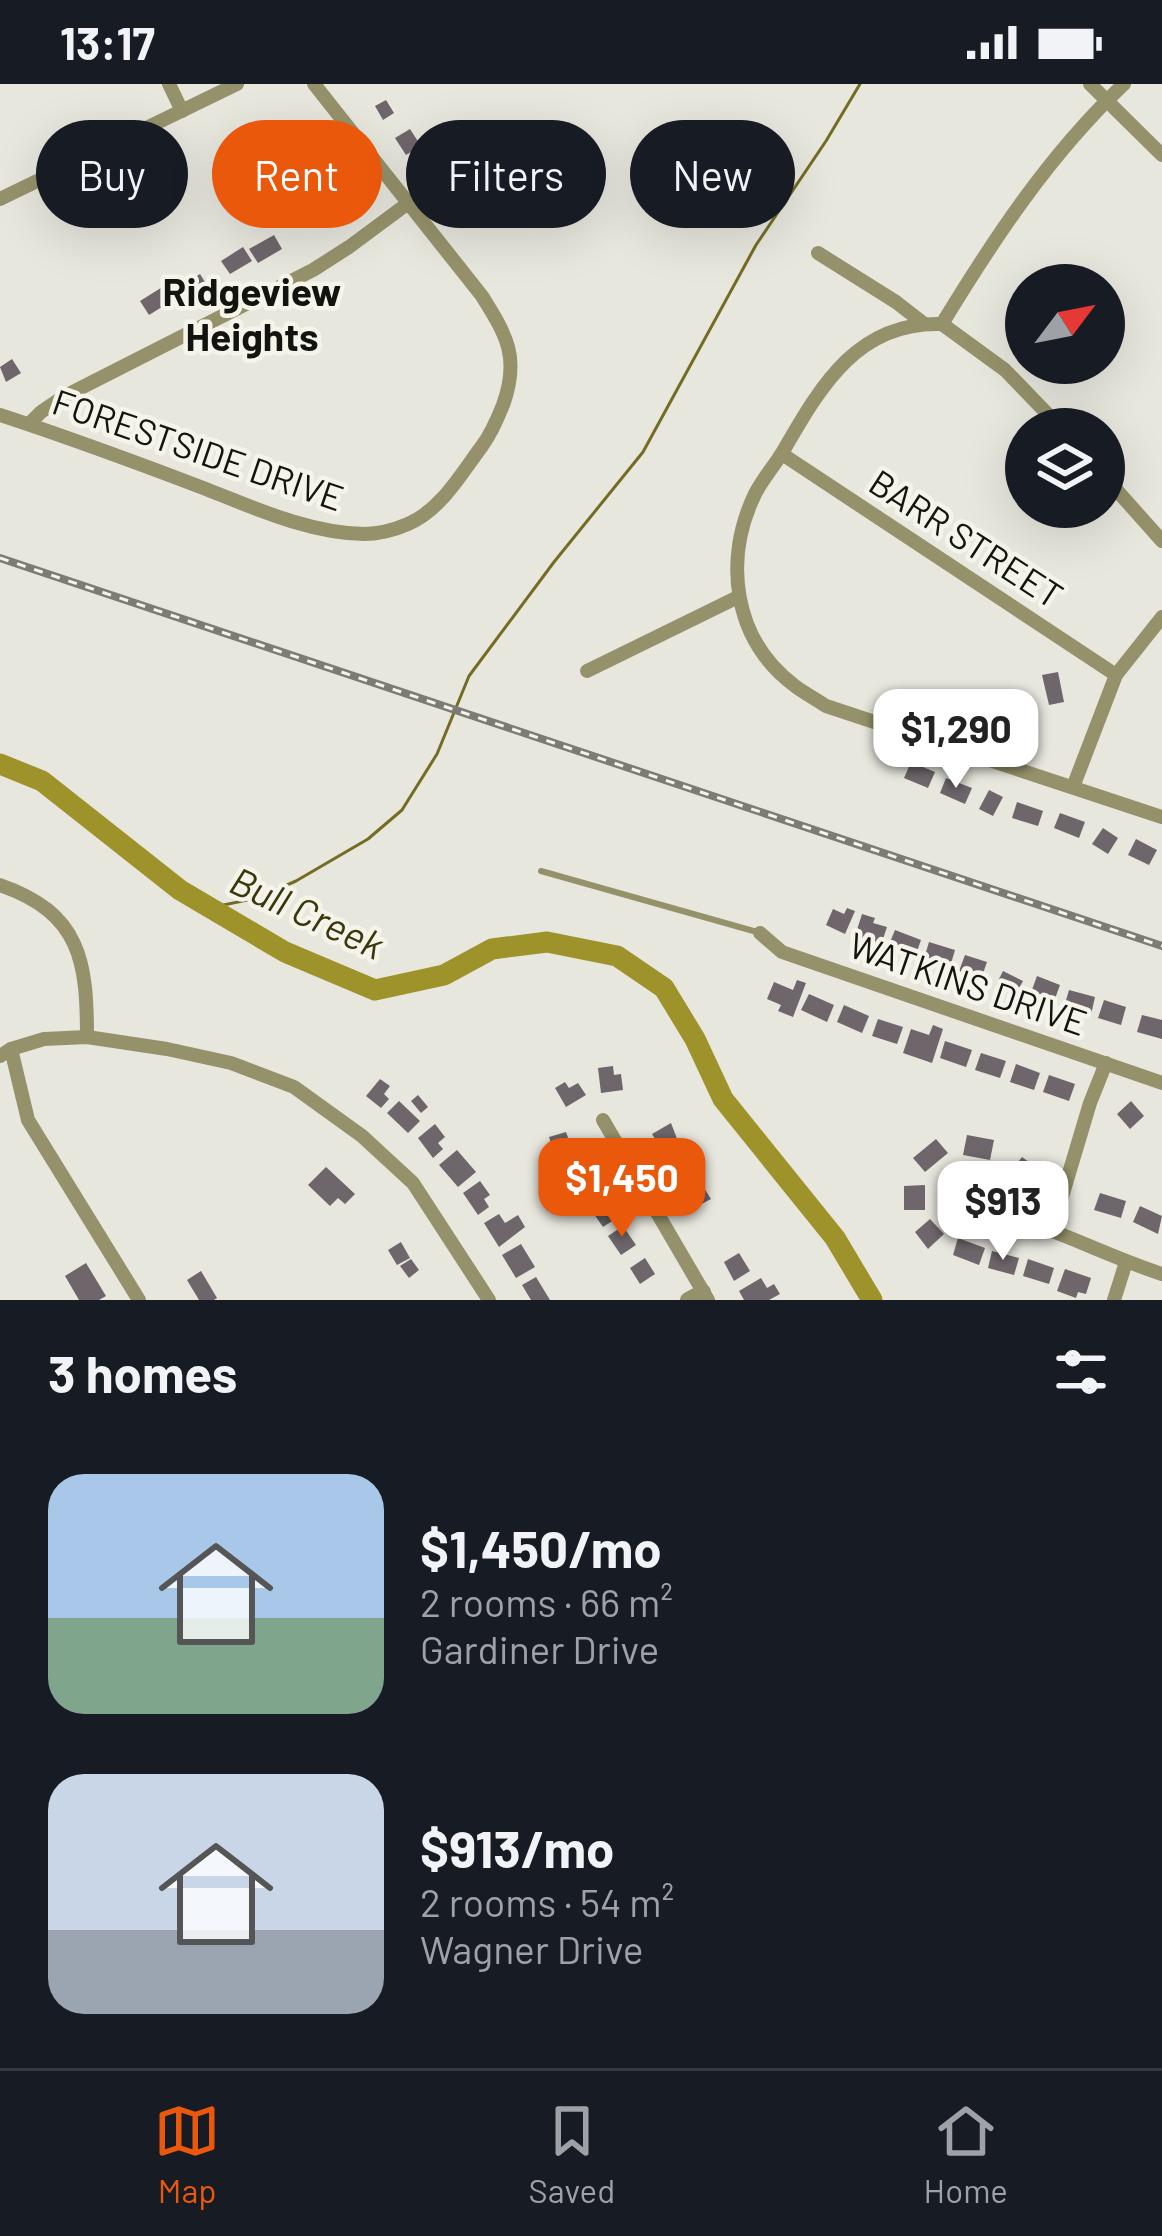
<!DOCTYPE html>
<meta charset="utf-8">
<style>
body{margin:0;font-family:Barlow,sans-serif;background:#20242c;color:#f1f3f6;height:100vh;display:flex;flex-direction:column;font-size:45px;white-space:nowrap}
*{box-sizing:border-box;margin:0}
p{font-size:39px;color:#9ea1a6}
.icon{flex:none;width:66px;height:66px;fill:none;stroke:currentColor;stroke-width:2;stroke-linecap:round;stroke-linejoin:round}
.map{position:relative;height:1216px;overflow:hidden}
.details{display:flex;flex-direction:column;background:#171b24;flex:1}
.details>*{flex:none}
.guide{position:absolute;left:36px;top:36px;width:1092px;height:108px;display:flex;gap:24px}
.needle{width:78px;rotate:58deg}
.fabs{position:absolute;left:1005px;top:180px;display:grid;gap:24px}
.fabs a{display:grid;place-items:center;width:120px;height:120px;border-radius:50%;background:#171b24;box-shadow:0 12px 48px #0002;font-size:60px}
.price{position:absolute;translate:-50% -102px;padding:0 27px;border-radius:24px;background:#fff;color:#222;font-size:39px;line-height:78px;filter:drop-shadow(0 3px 6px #0008)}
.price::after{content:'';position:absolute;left:50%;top:72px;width:36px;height:27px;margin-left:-18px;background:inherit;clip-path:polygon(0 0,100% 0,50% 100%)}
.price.selected{background:#ea580c;color:#fff}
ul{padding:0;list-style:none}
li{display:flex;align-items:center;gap:36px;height:300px;padding:0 48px}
li span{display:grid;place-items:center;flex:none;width:336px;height:240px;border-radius:36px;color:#555}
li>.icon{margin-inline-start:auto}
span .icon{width:144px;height:144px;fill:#fffc;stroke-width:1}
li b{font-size:51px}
h2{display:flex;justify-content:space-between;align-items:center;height:144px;padding:0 48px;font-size:51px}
.tag{padding:0 42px;border-radius:54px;background:#171b24;box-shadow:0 12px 48px #0002;font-size:42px;line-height:108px}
.tag.selected{background:#ea580c;color:#fff}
.status{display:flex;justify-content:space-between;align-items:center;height:84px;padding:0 60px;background:#171b24;direction:ltr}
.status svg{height:33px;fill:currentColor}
.tabs{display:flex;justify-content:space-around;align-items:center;height:168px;border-top:3px solid #363941;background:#171b24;font-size:33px;color:#9ea1a6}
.tabs a{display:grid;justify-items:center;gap:6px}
.tabs .selected{color:#ea580c}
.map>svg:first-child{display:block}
</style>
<div class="status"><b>13:17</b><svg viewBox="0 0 49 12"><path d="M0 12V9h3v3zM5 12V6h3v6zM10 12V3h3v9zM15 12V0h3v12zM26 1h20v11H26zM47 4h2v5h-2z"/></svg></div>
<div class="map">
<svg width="1162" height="1216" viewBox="0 0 1162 1216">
<rect width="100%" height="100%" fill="#e8e7de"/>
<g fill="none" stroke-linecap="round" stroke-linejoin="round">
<path stroke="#746c22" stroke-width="3" d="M209,824L257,814L296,797L368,755L402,726L437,670L469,592L554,478L643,368L756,161L826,57L860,0"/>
<path stroke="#9e922a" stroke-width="21" d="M0,680L42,697L180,806L285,868L375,906L444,891L492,865L547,858L617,872L664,904L695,955L723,1015L835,1154L872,1216"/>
</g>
<g fill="#6e666b">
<path d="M386,16L394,29L383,36L375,22Z"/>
<path d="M410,45L421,62L406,71L395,54Z"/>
<path d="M432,78L444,98L430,107L417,87Z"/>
<path d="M352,104L361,118L333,136L324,121Z"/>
<path d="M274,151L282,165L258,179L249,165Z"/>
<path d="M243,163L252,177L230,190L221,177Z"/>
<path d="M200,190L205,198L192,206L188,198Z"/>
<path d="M164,202L173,216L149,231L140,217Z"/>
<path d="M12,275L21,289L6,298L0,283Z"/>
<path d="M1058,588L1064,618L1049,621L1042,591Z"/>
<path d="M973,618L999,626L990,647L965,636Z"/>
<path d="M911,678L935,688L928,704L904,694Z"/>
<path d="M946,694L972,704L965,720L940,709Z"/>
<path d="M989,706L1003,713L993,732L979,725Z"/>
<path d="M1017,718L1043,727L1038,742L1012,734Z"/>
<path d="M1060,729L1085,738L1079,754L1054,744Z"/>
<path d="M1103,744L1118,754L1108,770L1092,760Z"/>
<path d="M1136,755L1157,766L1149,781L1128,771Z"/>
<path d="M847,824L855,827L845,850L826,841L833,825L844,830Z"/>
<path d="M862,830L875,834L873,839L887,843L881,861L855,852Z"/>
<path d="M895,846L921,856L915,873L888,863Z"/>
<path d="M929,858L955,866L950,883L924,875Z"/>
<path d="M965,871L987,878L981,895L959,887Z"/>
<path d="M1003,887L1023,897L1016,910L996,901Z"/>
<path d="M1037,892L1060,901L1053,920L1030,911Z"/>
<path d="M797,896L806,899L793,933L778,927L781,921L767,915L774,898L793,906Z"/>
<path d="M1069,906L1095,913L1091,931L1064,923Z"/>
<path d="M809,910L834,921L827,938L801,926Z"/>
<path d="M1104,916L1126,923L1121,941L1098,934Z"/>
<path d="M844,921L869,932L862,949L837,938Z"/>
<path d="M1142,931L1162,936V955L1137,948Z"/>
<path d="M878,935L903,943L897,960L872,952Z"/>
<path d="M933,941L943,945L932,979L903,969L911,945L929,951Z"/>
<path d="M945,957L972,966L966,983L940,974Z"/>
<path d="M981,969L1006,977L1000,994L975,986Z"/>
<path d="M1016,980L1040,989L1034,1006L1010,998Z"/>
<path d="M613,982L614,991L621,990L623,1006L601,1009L598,984Z"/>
<path d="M1049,991L1075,1000L1069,1017L1043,1008Z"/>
<path d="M380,995L390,1002L384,1010L389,1015L381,1024L366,1012Z"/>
<path d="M565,998L569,1004L578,999L586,1011L566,1023L555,1004Z"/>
<path d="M418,1011L428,1023L421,1029L411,1017Z"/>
<path d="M399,1017L420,1037L408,1049L387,1029Z"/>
<path d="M1131,1017L1144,1032L1130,1045L1117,1030Z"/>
<path d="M671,1039L679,1060L664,1070L652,1050Z"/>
<path d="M435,1040L445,1053L438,1059L443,1065L433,1074L418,1054Z"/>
<path d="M566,1048L573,1068L549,1076L545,1064L552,1062L549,1053Z"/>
<path d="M967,1051L994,1056L990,1076L963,1071Z"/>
<path d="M936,1055L948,1069L925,1088L913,1074Z"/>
<path d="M688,1064L702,1089L681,1102L666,1077Z"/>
<path d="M457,1066L476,1088L458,1103L439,1081Z"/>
<path d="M1022,1073L1040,1086L1030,1100L1012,1086Z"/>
<path d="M583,1082L597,1103L582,1114L567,1092Z"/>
<path d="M326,1083L355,1110L345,1120L338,1114L330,1122L308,1101Z"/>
<path d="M480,1097L490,1111L484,1115L489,1123L478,1131L463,1109Z"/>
<path d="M925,1101V1126H904V1102Z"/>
<path d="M704,1104L711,1115L694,1124L688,1114Z"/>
<path d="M1100,1109L1126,1117L1121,1134L1094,1126Z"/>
<path d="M604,1113L617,1134L603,1143L589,1123Z"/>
<path d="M1140,1122L1162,1132L1158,1150L1133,1138Z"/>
<path d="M499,1130L505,1139L518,1131L525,1143L499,1163L484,1139Z"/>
<path d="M930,1135L944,1150L928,1165L915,1148Z"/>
<path d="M623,1142L636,1161L621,1171L608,1152Z"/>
<path d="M958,1154L985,1164L979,1181L953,1171Z"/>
<path d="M401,1158L410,1174L397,1181L388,1166Z"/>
<path d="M521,1160L535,1183L516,1194L502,1171Z"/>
<path d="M992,1167L1019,1174L1014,1191L988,1184Z"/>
<path d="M739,1169L750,1187L734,1197L724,1178Z"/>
<path d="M645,1174L655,1190L640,1200L630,1184Z"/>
<path d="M411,1175L419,1186L409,1194L400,1182Z"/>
<path d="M1028,1175L1054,1184L1049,1200L1023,1192Z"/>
<path d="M86,1179L106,1212L99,1216H79L65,1192Z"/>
<path d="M1065,1185L1091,1194L1086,1210L1078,1208L1076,1214L1057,1207Z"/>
<path d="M201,1187L217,1214L214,1216H199L187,1196Z"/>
<path d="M536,1193L550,1216H531L522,1201Z"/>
<path d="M761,1194L767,1204L774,1200L780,1210L769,1216H744L739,1207Z"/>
</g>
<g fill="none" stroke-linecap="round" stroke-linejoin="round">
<path stroke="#95926b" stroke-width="6" d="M541,787L757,848"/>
<g stroke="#95926b" stroke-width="14">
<path d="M169,0L182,27"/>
<path d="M1090,0L1162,71"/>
<path d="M1124,0C1050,70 995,153 942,240C859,237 822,300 785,364C776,380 763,394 755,410C723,476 733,556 795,602C804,609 816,615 826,622L1162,733"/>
<path d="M0,115L237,0"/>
<path d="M818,169L896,218L923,239"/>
<path d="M942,240L1005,286L1062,345"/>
<path d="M0,331C67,353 132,377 198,402C250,422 307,449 364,450C379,450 394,446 408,440C441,426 461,390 482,362C491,350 497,336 503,321C520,274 507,252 482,212L314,0"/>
<path d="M29,340L41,328L63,313L313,186L349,163L407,120"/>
<path d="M782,370L1116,591"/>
<path d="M1104,392L1162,457"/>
<path d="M587,587L738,513"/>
<path d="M1073,703L1116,591L1162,533"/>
<path d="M0,801C81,829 87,878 87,953"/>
<path d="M760,849L782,868L1162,999"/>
<path d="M11,965L28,1036L139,1216"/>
<path d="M0,972L11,965L44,955L87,953L167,965L231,979L294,1003L362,1052L413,1099L489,1216"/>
<path d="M603,1036L708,1216"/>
<path d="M965,1115C994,1129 1025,1136 1055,1148C1091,1162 1125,1178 1162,1190"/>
<path d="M1052,1146L1090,1019L1106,979"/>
<path d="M1114,1216L1126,1178"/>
</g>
<path stroke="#95926b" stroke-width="16" d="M688,1216L703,1208"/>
<defs>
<path id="rail" d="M0,474L1162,862"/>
</defs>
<use href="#rail" stroke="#7c7c75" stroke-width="8"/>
<use href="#rail" stroke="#f5f4eb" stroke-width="3" stroke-dasharray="9" stroke-linecap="butt"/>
</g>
<g text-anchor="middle" stroke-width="9" stroke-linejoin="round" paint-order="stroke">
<g font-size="36" fill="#13130f" stroke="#f5f4eb">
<text transform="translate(198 366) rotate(19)" y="13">FORESTSIDE DRIVE</text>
<text transform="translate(966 455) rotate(33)" y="13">BARR STREET</text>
<text transform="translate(968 900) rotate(19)" y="13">WATKINS DRIVE</text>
</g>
<g font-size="39" font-weight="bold" fill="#13130f" stroke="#f5f4eb">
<text x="252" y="222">Ridgeview<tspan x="252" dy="45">Heights</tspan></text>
</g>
<g font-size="39" font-style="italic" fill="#3b370b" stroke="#f5f4eb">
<text transform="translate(307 829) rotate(25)" y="14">Bull Creek</text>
</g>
</g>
</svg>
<div class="fabs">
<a><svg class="needle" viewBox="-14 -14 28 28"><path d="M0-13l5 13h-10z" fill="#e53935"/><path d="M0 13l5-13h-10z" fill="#9ea1a6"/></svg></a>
<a><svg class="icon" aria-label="layers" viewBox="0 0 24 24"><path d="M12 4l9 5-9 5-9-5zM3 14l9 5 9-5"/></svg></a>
</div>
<b class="price" style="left:956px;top:707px">$1,290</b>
<b class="price selected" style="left:622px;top:1156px">$1,450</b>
<b class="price" style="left:1003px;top:1179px">$913</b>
<div class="guide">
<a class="tag">Buy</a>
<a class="tag selected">Rent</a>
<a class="tag">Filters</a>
<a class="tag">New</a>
</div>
</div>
<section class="details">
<h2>3 homes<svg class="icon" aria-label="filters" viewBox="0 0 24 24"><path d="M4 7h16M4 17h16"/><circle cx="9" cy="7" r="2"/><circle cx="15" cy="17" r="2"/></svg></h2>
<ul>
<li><span style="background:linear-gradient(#a9c7e8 60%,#7fa58c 0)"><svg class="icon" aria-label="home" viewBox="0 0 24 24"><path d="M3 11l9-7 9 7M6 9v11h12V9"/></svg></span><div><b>$1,450/mo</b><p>2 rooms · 66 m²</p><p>Gardiner Drive</p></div></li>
<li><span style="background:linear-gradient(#c9d6e8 65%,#9aa5b1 0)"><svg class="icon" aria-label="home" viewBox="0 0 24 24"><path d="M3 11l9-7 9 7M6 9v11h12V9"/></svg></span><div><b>$913/mo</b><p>2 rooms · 54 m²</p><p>Wagner Drive</p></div></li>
</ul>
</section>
<nav class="tabs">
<a class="selected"><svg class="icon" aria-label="map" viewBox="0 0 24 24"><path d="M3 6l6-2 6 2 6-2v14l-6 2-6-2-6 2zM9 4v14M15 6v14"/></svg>Map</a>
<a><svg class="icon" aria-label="saved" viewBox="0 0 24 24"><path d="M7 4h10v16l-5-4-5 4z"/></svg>Saved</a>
<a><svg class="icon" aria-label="home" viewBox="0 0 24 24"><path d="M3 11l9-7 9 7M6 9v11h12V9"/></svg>Home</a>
</nav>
